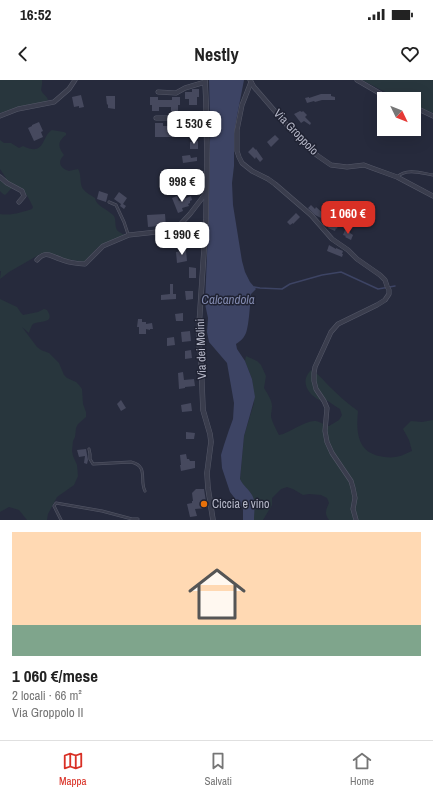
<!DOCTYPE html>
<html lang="it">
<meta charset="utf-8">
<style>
body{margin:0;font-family:"Archivo Narrow",sans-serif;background:#f2f2f2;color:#222;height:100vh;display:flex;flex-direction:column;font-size:15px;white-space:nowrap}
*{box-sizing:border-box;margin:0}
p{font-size:13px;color:#767676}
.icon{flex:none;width:22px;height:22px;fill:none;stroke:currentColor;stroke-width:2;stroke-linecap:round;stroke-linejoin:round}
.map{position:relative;height:440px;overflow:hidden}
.drawer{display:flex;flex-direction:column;background:#fff;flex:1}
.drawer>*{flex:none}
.needle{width:26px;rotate:133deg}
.tools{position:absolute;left:377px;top:12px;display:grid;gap:8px}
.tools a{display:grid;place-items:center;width:44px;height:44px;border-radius:0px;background:#fff;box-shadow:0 4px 16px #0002;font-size:20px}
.price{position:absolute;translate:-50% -34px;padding:0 9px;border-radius:8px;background:#fff;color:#222;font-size:13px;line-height:26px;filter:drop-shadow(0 1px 2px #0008)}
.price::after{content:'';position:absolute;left:50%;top:24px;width:12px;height:9px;margin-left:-6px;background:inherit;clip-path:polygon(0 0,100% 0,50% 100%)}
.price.current{background:#d93025;color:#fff}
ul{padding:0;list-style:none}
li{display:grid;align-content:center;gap:8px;height:212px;padding:0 12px}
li+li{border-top:1px solid #e0e0e0}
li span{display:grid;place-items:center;height:124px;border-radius:0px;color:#555}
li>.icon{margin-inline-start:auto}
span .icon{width:72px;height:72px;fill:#fffc;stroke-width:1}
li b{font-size:17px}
.status{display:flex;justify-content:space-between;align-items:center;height:28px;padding:0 20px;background:#fff;direction:ltr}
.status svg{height:11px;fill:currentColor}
header{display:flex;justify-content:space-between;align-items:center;height:52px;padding:0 12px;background:#fff;font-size:18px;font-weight:800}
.tabs{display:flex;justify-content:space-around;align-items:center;height:56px;border-top:1px solid #e0e0e0;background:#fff;font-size:11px;color:#767676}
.tabs a{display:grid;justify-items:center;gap:2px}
.tabs .current{color:#d93025}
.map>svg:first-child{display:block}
</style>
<div class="status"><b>16:52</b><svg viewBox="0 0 49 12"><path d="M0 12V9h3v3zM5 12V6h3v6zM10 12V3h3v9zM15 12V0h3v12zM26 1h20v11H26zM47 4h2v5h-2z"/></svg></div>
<header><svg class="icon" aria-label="back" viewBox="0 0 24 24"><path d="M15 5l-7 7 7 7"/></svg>Nestly<svg class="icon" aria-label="heart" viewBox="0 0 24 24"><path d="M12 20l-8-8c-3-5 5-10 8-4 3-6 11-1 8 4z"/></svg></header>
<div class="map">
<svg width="433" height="440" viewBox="0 0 433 440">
<rect width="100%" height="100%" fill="#262a3c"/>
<g fill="#28363d">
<path d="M0,0H42C43,4 40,9 42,12C44,15 47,16 48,20L44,22L27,25L0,33Z"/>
<path d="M362,0H433V33L414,25V19H399Z"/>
<path d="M52,50L64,52L66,53V55C57,62 58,67 64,75C57,82 60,88 69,91L78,89C82,95 79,103 83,109C86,113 91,115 95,118C96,126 107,129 113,135C117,139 114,145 117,150C118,152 122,153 124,155L101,165L97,168L84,182L60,178L46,173H42L9,192L0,199L1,191H0V134C11,136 22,132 32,129L33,127C30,120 21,101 12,108C9,110 8,113 5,115L3,114L0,111V100L2,101L6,98L0,89V60L4,63H11L19,68L23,66C46,77 41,56 52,50Z"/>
<path d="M0,219L17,227L21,233L23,235L38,232L44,229L47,230C56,244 40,240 33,244C31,246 30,250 29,253L22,247L37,267L41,270L49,273L59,283L64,295L67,298L76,302L79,305L82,309L83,324L86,332V337L78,344L76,348L75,357L73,361L72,371L73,376L77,385L78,396L74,405L57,417L48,434L47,440H27L19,430L9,427L0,432Z"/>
<path d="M246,276L257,281L261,285L266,296L264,308C267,313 272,320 272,326C272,330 271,333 271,336C271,340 277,351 279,355C290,353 305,340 316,341C320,342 325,345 329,346L339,340L342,335L340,329C334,326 330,322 325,319L319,320C307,313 300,301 311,290C319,294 324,301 330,307C339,316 348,324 358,331C356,351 357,371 379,376C384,377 390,378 395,377C400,377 407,373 412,371L409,360L403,349L411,341L422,342L433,340V440H329C324,433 326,430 329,423L327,418L321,415L309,414L303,415L293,409L287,407L281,409L272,418V425L263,440H254L251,413L243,405L240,399L244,356L254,323L252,299L245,281Z"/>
</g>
<path fill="#3d4464" d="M209,0H244L237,36L234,54V86L232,103L233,125L242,181L245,192L250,202L256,209L251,214C250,223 249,249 245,255C243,259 240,261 236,264L237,269L245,281L252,299L255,317L244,356L240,399C244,407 248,408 252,415C256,421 254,432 254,440H243V429L230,412L222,388L221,375L224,365L229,350L233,339L234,323L227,283L209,262L207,252L208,238L205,224C208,149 212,74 209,0Z"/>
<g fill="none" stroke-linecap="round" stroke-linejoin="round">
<path stroke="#3d4464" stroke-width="1.5" d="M254,207L260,208L282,209L290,204L322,195L341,192L378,209L395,206"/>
</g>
<g fill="#46495e">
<path d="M192,9H199V17H197V25H189V19H185V12H192Z"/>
<path d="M321,14H331V16L335,17V20H322L315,22L314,21L307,23L305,18L309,17V18Z"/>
<path d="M81,15L84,27L79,28V26L74,27L72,17Z"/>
<path d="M106,16H115V29L108,28V24L107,25Z"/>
<path d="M150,17H158V20H172V17H180V25H178V31H171V27H159V31H152V25H150Z"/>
<path d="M300,31L302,32L303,31L307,35L305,37L311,43L310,45L304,41L301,43L294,34Z"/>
<path d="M184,41H192V44H200V50L193,51L194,55H187L186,48L179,49V51H177V57H155V43H163V46H171V44L184,43Z"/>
<path d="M39,42L43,51L41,52L43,57L34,61L28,48L32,46V45Z"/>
<path d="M275,55L279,59L271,67L267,62Z"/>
<path d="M198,61V69H190V62Z"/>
<path d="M253,67L256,70V69L263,79L260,82L256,77L255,79L248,72Z"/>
<path d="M190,75L191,78L197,77V81L183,83L182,76Z"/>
<path d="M184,89H196L197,94L185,95Z"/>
<path d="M175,91L176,99H179L180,105H174V103H169L168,98L170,97L169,92Z"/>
<path d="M195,100V102H197L198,106L189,108L188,106H187L186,101Z"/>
<path d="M99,111L108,114L106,122L97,119Z"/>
<path d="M119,112L127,118L123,124L126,126L124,129L120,126L121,124L114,119Z"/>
<path d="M177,116L179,121L191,116L192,120L190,121V123L188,124L189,126L182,128L183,131L178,133L172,118Z"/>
<path d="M311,125L315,129L316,127L324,134L321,138L315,135L308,128Z"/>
<path d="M296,133L300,137L293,144V143L290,145L287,142Z"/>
<path d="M165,134L166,147L159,148V146L148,147L147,135Z"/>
<path d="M334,139L339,141L337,149L336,148L335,151L328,148L330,143L332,144Z"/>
<path d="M194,143H200L201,150L193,151L194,155H190V158H187L186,151H188L187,147L194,146Z"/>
<path d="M345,150L350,152V153L353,155L351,160L345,157L346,156L343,155Z"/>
<path d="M329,165L336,169V168L343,171L342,174H343L342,177L327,171Z"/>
<path d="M186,170L187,181L177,183L176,172Z"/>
<path d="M189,187L196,188V198H189Z"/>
<path d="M170,204H173V214H176V219L161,220V215L170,214Z"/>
<path d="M185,211H193V219L186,220Z"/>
<path d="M183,233V241H176L175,234Z"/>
<path d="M138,239H142V242H146V244L152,243L153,249H150V250L146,249V254H139V247H137Z"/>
<path d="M190,251L191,261L182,262L181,252Z"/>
<path d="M174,257L175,265L167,266V258Z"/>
<path d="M191,270L192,278L185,279V271Z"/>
<path d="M183,292L184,300L194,299L195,306L185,307V308L179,309L178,293Z"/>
<path d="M121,320L126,328L121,331L117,324Z"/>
<path d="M191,323L192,331L182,332L181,325Z"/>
<path d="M186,352L195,353L194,359H186Z"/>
<path d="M86,369L88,380L87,384L84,383L85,376L79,377L77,370Z"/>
<path d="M186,374L187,379H189L190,381H195V388L181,391L180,385H181L180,375Z"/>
<path d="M196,409H204L207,428L195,429L197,436L190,437L187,424L192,423V421H193L192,413Z"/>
</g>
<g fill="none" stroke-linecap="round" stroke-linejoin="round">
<defs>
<g id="service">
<path d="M397,97C407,88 421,93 433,95"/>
<path d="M176,110L189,112L202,110L205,107"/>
<path d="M109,122L116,125L124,142L128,154"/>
<path d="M89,369L90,374V379L93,384L131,382C149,386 139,400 145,411"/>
<path d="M61,440L54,426L56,423L102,431L132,439H138"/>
</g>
<g id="minor">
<path d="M250,0L254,7L292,51L309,69L318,76L331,85L347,87L364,85L372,88L397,97L433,116"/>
<path d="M357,0L381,14L391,19"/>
<path d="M251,2L242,25L237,50V71L239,77L242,83L252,91L268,99L275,104L311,135L332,159L348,170L357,179L380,195L385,200L387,206L389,210V214L385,220L377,225L338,244L331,252L315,287L314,293V301L316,309L324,321L327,328L325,351L327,362L332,373L351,401L353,408L355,418L353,429L356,440"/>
<path d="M158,12L176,13L185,8L205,2"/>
<path d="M414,27L433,36"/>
<path d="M0,36L18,29L54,22L69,9L75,0"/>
<path d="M156,38H167L191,35L206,36"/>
<path d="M0,97L7,103L22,111L24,116L19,122"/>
<path d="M37,180C46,170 50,176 60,179C66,182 78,184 85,184L103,166L129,155L175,150L190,134L206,113"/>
</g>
<path id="tertiary" d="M205,0L206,22L207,80L206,140L199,246V264L201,280L203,330L210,354L211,362L207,393L208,408L213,440"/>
</defs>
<use href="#service" stroke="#555868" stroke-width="3"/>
<use href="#minor" stroke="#555868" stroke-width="5"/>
<use href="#tertiary" stroke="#555868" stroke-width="5.5"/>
<use href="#service" stroke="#3a3d4d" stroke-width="2"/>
<use href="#minor" stroke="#3a3d4d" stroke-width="4"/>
<use href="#tertiary" stroke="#3a3d4d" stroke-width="4.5"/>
</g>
<circle fill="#e8710a" stroke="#1f2232" stroke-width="1.5" cx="204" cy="424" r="4"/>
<g text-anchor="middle" stroke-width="3" stroke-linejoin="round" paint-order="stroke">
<g font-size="12" fill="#b6b8c8" stroke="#1f2232">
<text transform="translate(296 52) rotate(46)" y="4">Via Groppolo</text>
<text transform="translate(201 269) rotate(-92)" y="4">Via dei Molini</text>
</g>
<g font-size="12" fill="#b6b8c8" stroke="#1f2232" text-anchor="start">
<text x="212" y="428">Ciccia e vino</text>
</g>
<g font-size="13" font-style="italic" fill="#8088ad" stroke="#1f2232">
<text x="228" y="224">Calcandola</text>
</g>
</g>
</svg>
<div class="tools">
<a><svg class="needle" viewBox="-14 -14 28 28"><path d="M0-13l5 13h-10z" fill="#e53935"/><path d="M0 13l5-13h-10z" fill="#767676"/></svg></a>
</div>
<b class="price" style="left:194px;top:65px">1 530 €</b>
<b class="price" style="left:182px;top:123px">998 €</b>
<b class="price current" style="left:348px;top:155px">1 060 €</b>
<b class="price" style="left:182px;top:176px">1 990 €</b>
</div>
<section class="drawer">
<ul>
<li><span style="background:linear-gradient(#ffd9b3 75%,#7fa58c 0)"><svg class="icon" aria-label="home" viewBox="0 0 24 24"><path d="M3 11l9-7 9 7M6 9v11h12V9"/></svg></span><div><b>1 060 €/mese</b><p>2 locali · 66 m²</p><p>Via Groppolo II</p></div></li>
</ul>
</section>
<nav class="tabs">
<a class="current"><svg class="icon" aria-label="map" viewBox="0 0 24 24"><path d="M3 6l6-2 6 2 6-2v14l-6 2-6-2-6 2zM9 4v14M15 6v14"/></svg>Mappa</a>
<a><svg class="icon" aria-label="saved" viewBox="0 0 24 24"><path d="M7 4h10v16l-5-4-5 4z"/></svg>Salvati</a>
<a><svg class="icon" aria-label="home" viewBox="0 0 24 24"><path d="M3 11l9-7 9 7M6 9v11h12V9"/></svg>Home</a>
</nav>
